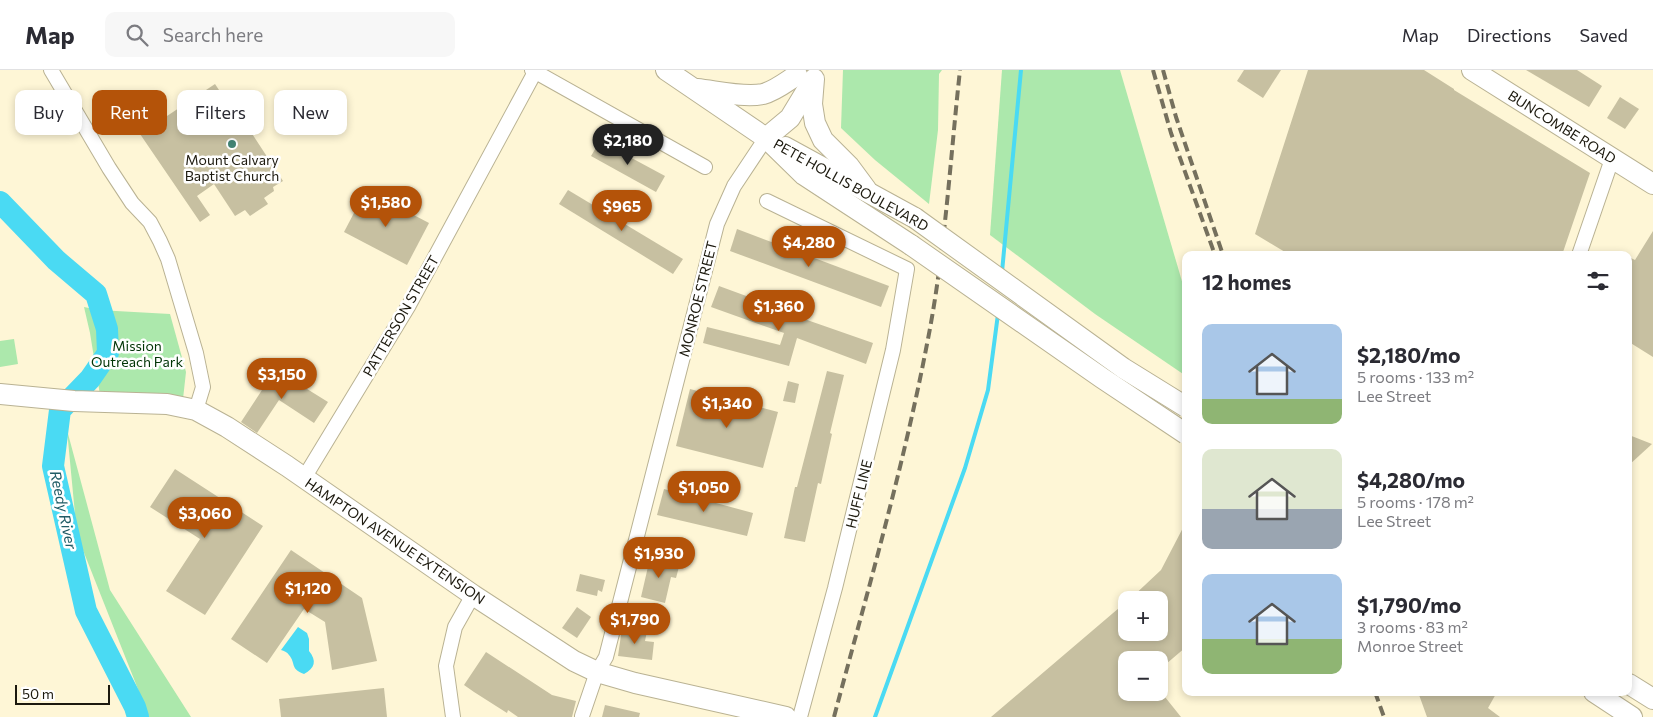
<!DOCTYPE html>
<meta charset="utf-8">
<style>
body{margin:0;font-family:Commissioner,sans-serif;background:#f7f7f7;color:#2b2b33;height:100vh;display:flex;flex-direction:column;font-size:19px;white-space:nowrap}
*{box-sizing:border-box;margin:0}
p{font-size:16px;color:#7c7c81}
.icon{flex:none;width:28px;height:28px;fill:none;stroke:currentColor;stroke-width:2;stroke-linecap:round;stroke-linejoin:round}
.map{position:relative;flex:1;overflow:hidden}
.panel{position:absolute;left:1182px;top:181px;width:450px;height:445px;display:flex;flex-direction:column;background:#fff;border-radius:10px;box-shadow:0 2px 8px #0003}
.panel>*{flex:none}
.hud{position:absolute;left:15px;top:20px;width:475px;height:45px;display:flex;gap:10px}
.buttons{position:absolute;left:1118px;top:521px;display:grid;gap:10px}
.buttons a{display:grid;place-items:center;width:50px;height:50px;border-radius:10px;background:#fff;box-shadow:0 2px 8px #0003;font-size:25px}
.scale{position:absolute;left:15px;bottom:12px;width:95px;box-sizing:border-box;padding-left:5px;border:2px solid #1c190e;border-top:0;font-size:14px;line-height:18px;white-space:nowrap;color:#1c190e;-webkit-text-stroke:4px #fff;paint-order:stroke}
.price{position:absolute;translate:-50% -42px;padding:0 11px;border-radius:18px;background:#b45309;color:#fff;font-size:16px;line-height:32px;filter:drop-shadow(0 1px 2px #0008)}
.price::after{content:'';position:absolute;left:50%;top:30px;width:15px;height:11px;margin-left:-8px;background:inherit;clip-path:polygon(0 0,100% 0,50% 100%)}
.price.active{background:#222;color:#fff}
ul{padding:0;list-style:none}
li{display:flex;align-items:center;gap:15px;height:125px;padding:0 20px}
li span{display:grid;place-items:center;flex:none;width:140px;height:100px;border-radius:10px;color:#555}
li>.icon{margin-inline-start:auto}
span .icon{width:60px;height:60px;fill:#fffc;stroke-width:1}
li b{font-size:21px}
h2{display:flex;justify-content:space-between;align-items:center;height:60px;padding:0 20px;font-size:21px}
.tag{padding:0 18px;border-radius:10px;background:#fff;box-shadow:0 2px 8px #0003;font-size:18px;line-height:45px}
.tag.active{background:#b45309;color:#fff}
header{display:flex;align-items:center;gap:30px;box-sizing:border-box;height:70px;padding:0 25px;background:#fff;border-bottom:1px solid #e1e1e2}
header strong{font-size:24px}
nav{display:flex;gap:28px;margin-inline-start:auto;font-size:18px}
.search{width:350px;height:45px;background:#f7f7f7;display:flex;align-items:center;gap:12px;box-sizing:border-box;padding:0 18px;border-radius:10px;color:#7c7c81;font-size:19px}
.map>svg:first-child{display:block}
</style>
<header>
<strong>Map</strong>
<div class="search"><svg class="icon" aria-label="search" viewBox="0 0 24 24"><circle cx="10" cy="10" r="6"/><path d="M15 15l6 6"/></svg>Search here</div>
<nav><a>Map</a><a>Directions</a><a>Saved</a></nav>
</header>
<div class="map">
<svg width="1653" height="647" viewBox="0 0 1653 647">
<rect width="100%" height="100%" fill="#fef6d6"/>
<g fill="#ace8ac">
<path d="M843,0H942L939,4L938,60L929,134L875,90L841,58Z"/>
<path d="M1002,0H1120L1186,225V306L1095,244L990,165Z"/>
<path d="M84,237L98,240L170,244L186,302L183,329L100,325L90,263Z"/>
<path d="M14,269L18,294L0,297V271Z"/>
<path d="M67,360L110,520L191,647H149L77,465Z"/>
</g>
<path fill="#4adaf3" d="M298,557L307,563L309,569V581C317,591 315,598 304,604C290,599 296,593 289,585C287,582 284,581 281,580Z"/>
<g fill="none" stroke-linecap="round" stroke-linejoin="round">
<g stroke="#4adaf3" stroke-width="4">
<path d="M1002,202L1021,0"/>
<path d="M875,647L965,398L988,320L998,244"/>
</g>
<path stroke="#4adaf3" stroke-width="22" d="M0,132L56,190L96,224L107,259L108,283L90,309L60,340L53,396L86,541L135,637L138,647"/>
</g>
<g fill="#c7c0a1">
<path d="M1244,0H1281L1263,28L1237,11Z"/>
<path d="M1308,0H1424L1454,19V20L1590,103L1562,185H1290L1255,164Z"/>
<path d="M1526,0H1577L1602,16L1589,37Z"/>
<path d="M215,14L223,26L226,24L283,111L273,117L274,121L264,128L268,134L250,146L245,140L235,146L214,114L197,126L210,145L200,152L140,64Z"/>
<path d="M1620,27L1639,39L1625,59L1607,48Z"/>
<path d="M600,71L665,106L656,122L591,86Z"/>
<path d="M366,120L429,153L407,195L344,162Z"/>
<path d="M568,120L683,189L673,204L559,134Z"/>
<path d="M737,159L889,216L881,237L730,181Z"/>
<path d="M1653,161V287L1629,272V187L1635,190Z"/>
<path d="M719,216L768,234L767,236L873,273L866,294L797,268L789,296L703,273L707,257L780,275L784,263L711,237Z"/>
<path d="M270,296L328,332L314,353L279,330L257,363L241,352L262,320L257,317Z"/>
<path d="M827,301L844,305L830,363L832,364L821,414L818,413L805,472L784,468L795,417H797Z"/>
<path d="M788,311L799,314L795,333L783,331Z"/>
<path d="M690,319L778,342L763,398L676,376Z"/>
<path d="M1629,365L1652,374L1629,395Z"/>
<path d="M175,399L263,456L205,545L166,521L200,469L150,437Z"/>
<path d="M664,419L753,443L747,466L657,445Z"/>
<path d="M1186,452V577L1159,600V590H1126V622H1161L1181,647H991L1126,532V562H1159V530H1129L1161,500Z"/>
<path d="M291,480L362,528L377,591L332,600L325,552L304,539L267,593L231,569Z"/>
<path d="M655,486L680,493L676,508L671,507L665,533L641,527L650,488L654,489Z"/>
<path d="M580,504L605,510L602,522L598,520L597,526L576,521Z"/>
<path d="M577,537L591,547L577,568L562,558Z"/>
<path d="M622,558L647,561L645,571L654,572L652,590L618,586Z"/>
<path d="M486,582L552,625L576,631L572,647H518L508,640L507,643L474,622L464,615Z"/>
<path d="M384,618L387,647H281L279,629Z"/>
<path d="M1418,622H1497L1488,638L1500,647H1427Z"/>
<path d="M605,635L640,643L639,647H602Z"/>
</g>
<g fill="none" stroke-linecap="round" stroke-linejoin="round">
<defs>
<g id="street">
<path d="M51,0L109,98L132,133L150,152L160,171L168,189L196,283L203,317L196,340"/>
<path d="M532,0L705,97"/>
<path d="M767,131L907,199L893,280L835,518L800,647"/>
<path d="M1579,185L1612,89"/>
<path d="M304,408L409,235L535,2"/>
<path d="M582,646L597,602L606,587L717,154L734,116L766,68"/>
<path d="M453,647L446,596L455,557L473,525"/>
</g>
<g id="secondary">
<path d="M666,0L766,68L804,105L911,175"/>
<path d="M1472,0L1653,114"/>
<path d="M814,9L812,34L815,53L823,70L849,96L866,119"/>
<path d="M697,19C716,21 744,28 763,24C775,21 786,12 797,5"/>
<path d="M766,68L790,48L813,10"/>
<path d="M785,77L915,148"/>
<path d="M0,324L74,331L167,334L196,340L227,357L287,396L473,525L574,591L597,602L635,613L786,647"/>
<path d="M1629,614L1653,629"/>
<path d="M1594,622L1632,647"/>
</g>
</defs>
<use href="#street" stroke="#b9b293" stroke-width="16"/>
<use href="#secondary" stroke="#b9b293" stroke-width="22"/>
<use href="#street" stroke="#fff" stroke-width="14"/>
<use href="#secondary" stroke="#fff" stroke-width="20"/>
<g stroke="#75705d" stroke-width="4" stroke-dasharray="10 5" stroke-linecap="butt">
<path d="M1153,0L1171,63L1215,185"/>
<path d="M1163,0L1176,47L1223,185"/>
<path d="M1375,622L1384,647"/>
<path d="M834,647C867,523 903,399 927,274C945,184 950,91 960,0"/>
</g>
<defs>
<g id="secondary-bridge">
<path d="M915,148L1123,298L1186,337"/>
<path d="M911,175L1102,308L1186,364"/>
</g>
</defs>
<use href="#secondary-bridge" stroke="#b9b293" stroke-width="22" stroke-linecap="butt"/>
<use href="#secondary-bridge" stroke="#fff" stroke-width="20"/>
</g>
<circle fill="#428374" stroke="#fff" stroke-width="2" cx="232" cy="74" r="5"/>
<g text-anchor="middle" stroke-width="5" stroke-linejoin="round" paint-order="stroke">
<g font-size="14" fill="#1c190e" stroke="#fff">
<text transform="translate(1562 57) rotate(32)" y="5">BUNCOMBE ROAD</text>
<text transform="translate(851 115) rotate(29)" y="5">PETE HOLLIS BOULEVARD</text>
<text transform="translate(698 229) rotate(-76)" y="5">MONROE STREET</text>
<text transform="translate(401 246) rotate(-60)" y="5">PATTERSON STREET</text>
<text transform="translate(859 424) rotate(-76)" y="5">HUFF LINE</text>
<text transform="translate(395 471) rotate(34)" y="5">HAMPTON AVENUE EXTENSION</text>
</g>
<g font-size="14" fill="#1c190e" stroke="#fff">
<text x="232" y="95">Mount Calvary<tspan x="232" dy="16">Baptist Church</tspan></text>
</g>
<g font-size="14" fill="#003405" stroke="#fff">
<text x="137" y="281">Mission<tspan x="137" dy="16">Outreach Park</tspan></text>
</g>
<g font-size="15" font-style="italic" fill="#215c66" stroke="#fff">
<text transform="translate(63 440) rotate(78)" y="5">Reedy River</text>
</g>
</g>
</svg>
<div class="buttons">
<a>+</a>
<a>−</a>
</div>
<div class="scale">50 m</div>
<b class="price active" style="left:628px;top:96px">$2,180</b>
<b class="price" style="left:386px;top:158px">$1,580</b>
<b class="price" style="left:622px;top:162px">$965</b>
<b class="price" style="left:809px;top:198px">$4,280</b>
<b class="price" style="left:779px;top:262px">$1,360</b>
<b class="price" style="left:282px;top:330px">$3,150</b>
<b class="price" style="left:727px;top:359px">$1,340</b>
<b class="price" style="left:704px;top:443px">$1,050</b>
<b class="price" style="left:205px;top:469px">$3,060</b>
<b class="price" style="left:659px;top:509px">$1,930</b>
<b class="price" style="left:308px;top:544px">$1,120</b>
<b class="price" style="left:635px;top:575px">$1,790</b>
<div class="hud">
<a class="tag">Buy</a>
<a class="tag active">Rent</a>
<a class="tag">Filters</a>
<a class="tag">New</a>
</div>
<section class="panel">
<h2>12 homes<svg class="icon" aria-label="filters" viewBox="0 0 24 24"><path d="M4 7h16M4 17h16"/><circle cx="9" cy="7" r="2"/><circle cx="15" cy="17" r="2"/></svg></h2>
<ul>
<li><span style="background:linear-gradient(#a9c7e8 75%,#8fb573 0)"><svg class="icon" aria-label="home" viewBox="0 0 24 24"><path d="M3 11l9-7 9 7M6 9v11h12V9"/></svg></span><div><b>$2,180/mo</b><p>5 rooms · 133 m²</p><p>Lee Street</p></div></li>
<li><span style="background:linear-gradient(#dfe7d0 60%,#9aa5b1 0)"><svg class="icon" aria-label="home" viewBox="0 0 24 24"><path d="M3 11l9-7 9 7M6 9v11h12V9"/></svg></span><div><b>$4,280/mo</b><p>5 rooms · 178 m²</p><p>Lee Street</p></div></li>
<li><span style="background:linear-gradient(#a9c7e8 65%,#8fb573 0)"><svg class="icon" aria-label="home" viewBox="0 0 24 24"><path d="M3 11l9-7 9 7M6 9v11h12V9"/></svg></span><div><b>$1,790/mo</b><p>3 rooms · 83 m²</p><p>Monroe Street</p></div></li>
</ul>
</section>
</div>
